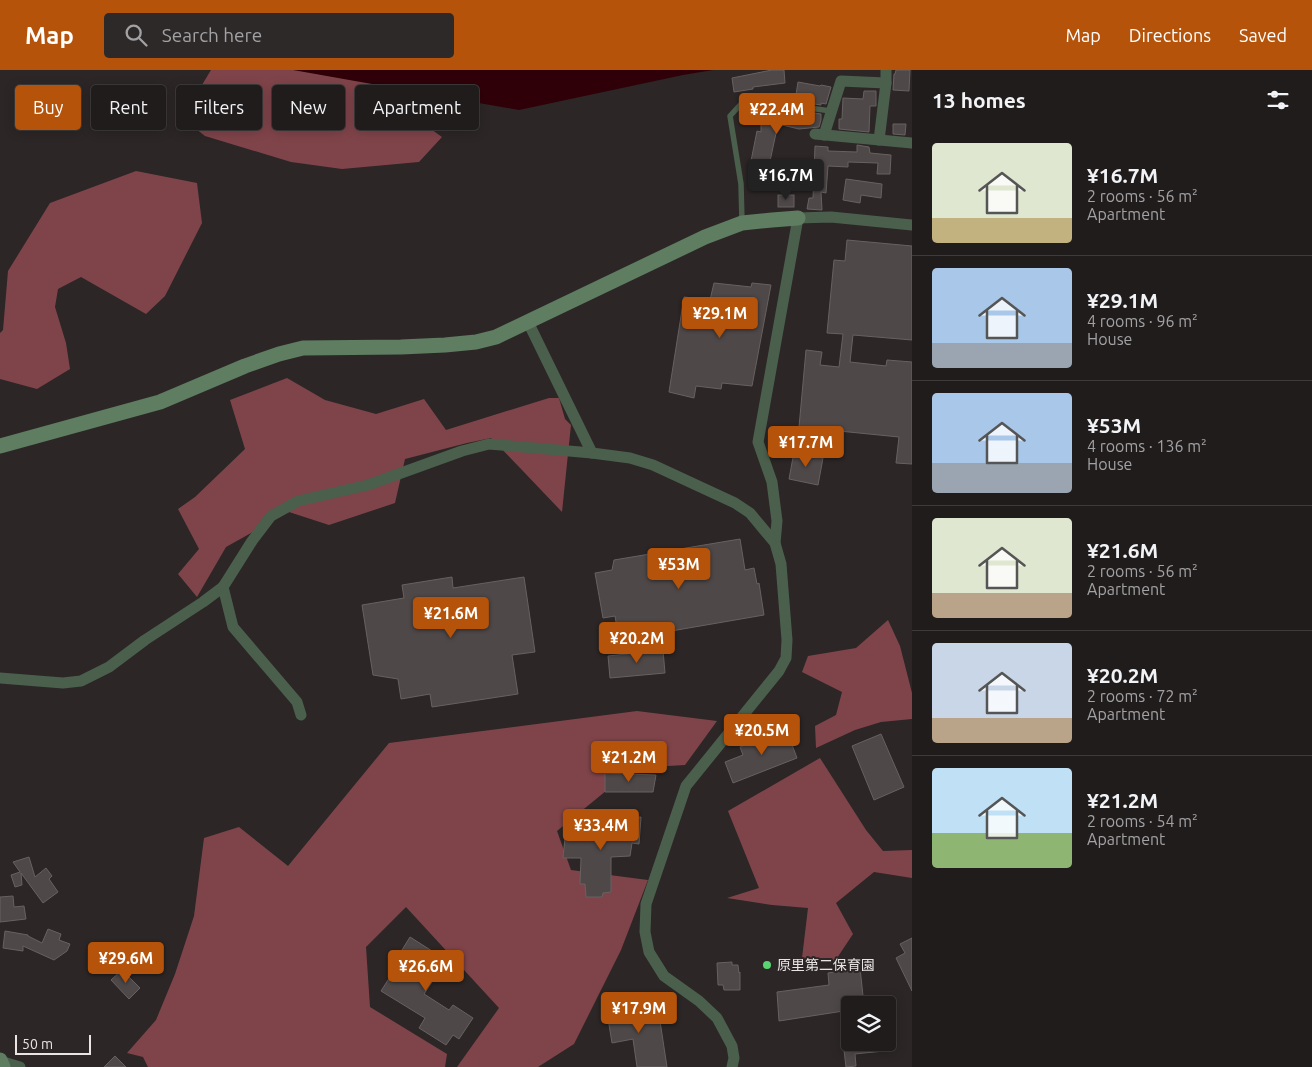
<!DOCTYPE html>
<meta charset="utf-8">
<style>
body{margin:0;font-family:Ubuntu,"Noto Sans JP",sans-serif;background:#2d2929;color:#f1f3f6;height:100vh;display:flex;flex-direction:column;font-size:19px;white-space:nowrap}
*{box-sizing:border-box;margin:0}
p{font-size:16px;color:#a2a1a3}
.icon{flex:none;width:28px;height:28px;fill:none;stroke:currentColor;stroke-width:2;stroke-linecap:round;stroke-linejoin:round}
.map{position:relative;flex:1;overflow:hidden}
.details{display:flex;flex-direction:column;background:#211c1c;width:400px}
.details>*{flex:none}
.guide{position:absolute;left:15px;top:15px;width:475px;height:45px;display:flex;gap:10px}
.controls{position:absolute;left:841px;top:926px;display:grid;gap:10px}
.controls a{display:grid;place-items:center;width:55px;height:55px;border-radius:5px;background:#211c1c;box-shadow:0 2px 12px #0003,0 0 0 1px #3e3a3b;font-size:25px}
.scale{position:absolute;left:15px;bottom:12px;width:76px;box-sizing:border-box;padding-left:5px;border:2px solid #e9e5e5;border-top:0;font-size:14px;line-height:18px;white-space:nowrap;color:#e9e5e5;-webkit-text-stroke:4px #2c2626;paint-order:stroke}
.price{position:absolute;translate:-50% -42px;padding:0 11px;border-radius:5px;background:#b45309;color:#fff;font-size:16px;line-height:32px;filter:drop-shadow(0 1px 2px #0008)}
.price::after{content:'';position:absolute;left:50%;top:30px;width:15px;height:11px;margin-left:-8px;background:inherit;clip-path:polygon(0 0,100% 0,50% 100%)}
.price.selected{background:#222;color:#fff}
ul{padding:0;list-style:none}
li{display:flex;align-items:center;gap:15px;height:125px;padding:0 20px}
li+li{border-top:1px solid #3e3a3b}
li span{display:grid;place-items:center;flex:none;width:140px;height:100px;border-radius:5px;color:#555}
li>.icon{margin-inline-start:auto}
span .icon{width:60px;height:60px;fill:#fffc;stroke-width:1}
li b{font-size:21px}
h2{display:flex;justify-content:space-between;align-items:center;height:60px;padding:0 20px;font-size:21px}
.tag{padding:0 18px;border-radius:5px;background:#211c1c;box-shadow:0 2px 12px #0003,0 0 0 1px #3e3a3b;font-size:18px;line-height:45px}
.tag.selected{background:#b45309;color:#fff}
header{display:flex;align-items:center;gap:30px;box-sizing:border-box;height:70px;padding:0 25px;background:#b45309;color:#fff}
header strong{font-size:24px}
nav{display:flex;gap:28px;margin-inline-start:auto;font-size:18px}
.search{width:350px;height:45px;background:#2d2929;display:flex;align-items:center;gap:12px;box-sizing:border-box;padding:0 18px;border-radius:5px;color:#a2a1a3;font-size:19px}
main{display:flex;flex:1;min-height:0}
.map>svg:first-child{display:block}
</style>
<header>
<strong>Map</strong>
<div class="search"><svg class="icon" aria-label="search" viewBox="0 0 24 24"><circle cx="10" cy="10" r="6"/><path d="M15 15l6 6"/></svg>Search here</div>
<nav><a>Map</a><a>Directions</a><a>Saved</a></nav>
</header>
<main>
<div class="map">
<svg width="912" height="997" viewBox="0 0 912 997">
<rect width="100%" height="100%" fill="#2c2626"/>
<g fill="#7f444a">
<path d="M211,0H399L403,39L442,67L419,92L342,99L291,92L205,66L182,48Z"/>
<path d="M136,101L197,113L202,153L165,226L146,244L81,207L58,219L55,237L66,273L70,299L37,319L0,309V263L3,260L8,201L50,133Z"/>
<path d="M287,308L325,330L376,344L424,329L446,360L549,328H559L565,349L571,355L562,442L522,400L491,368L467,373L405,389L395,433L329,455L289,442L226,477L197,527L178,504L199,479L178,439L195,427L245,379L230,330Z"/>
<path d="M888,550L900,576L912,623V649L881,652L855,660L816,678L815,656L836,645L842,622L802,602L808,586L856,578Z"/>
<path d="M637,641L717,651L685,695L634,698L557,761L571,800L648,810L621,880L574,974L538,997H457L499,938L406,837L366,877L370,937L447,984L445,997H148L143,987L127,983L156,950L175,904L194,846L204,768L239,757L288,796L389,673Z"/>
<path d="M820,688L866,760L883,781L912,780V808L874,802L836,833L853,864L835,891L802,888L808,838L772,835L727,828L759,818L728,741Z"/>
</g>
<path fill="#300008" d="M293,0H713L683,5L519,40Z"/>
<g fill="#4f4848" stroke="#686161">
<path d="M772,0H784L785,13L753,17V19L734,22L732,8Z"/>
<path d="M896,0H910L909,21L893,20L894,4H895Z"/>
<path d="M798,12L820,16L821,15L831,17L826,34L821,33V35L795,31Z"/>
<path d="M864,21H876V36H870L869,62L839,59V49H842L843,28L863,29Z"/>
<path d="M793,40L821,44V50L819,57L799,59L778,54L767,105L749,101L757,61L761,62V43H789L790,51Z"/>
<path d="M893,54H906L905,65L893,64Z"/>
<path d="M857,75L869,77L870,83L891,85L890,104H877L878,93L848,92V97L828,96L826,123L821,122L822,140L807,139L809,128H813L815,76L828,77V81L857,82Z"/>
<path d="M846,109L882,114L881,128L861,125L860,133L843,130Z"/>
<rect x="778" y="125" width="16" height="12"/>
<path d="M847,170L912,176V270L853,265L850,292L886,296L887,290L912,292V394L896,393L899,367L799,357L806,280L822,282L820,295L839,297L843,264L827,263L834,190L845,191Z"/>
<path d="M714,213L751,217L752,213L771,215L752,316L722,313L721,319L696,316L694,328L669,322L684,227L710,230Z"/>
<path d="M794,382L823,388L818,415L789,409Z"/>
<path d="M740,469L745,500L754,498L757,514L759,513L764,545L619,570L615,546L603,548L595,503L612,500L614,490Z"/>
<path d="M452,507L453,518L524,507L535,582L512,585L518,624L432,637L430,624L401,629L398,609L373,605L362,535L404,528L402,515Z"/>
<path d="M663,580L665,603L610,608L608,586Z"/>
<path d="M786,659L797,688L733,713L725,692L743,685L740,677Z"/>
<path d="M881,664L904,717L874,730L852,676Z"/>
<path d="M605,703L656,705L653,722H605Z"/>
<path d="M641,747L639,774L632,773L630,786L611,787V822L603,823L602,827H586L585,814H580L581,788H563L566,758H605L604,749Z"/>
<path d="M29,787L35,807L46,798L52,806L49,809L58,822L43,833L21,803L22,815L15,817L11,805L20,802L13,792Z"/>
<path d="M13,826L14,837L24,836L26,849L0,852V827Z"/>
<path d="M48,859L61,864L59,870L70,874L67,881L54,890L23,876V881L3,878L5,861L28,865V866L42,873Z"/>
<path d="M410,867L454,895L446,908L438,903L424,924L449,940L453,935L473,948L459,969L453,965L446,975L419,958L425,948L381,921L406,882L402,880Z"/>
<path d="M912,868V921L896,888L905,883L900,874Z"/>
<path d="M732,892V895H738L739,903L740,902V920H724L723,915H718L717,893Z"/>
<path d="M124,898L130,904L128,906L140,918L129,929L111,910Z"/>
<path d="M860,898L864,935H850V940L779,951L777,922L829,915L828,903Z"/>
<path d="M624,933L626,943L658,938L667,997H637L633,969L612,973L606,936Z"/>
<path d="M843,972H883L884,981L855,984L856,996L846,997Z"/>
<path d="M115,986L126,997H104Z"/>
</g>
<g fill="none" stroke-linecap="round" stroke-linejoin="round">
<path stroke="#4b5f4d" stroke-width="5.5" d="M742,152L741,114L730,46L741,34L751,30L831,41"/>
<g stroke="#4b5f4d" stroke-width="11">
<path d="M815,64L912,73"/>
<path d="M824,65L841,11L886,13"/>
<path d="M879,70L886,13V0"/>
<path d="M528,252L592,383"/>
<path d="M775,473L777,451L772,412L758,372L798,148L831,147L912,155"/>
<path d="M0,608L63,613L81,611L109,597L145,570L203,532L223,517"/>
<path d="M301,645L297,632L233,557L223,517L252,471L271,446L298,431L368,415L462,381L489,374L592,383L630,388L653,395L735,433L750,443L775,473L781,494L787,570L786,588L779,601L686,716L646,834L645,862L649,882L664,906L699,931L717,948L732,976L734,988L732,997"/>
<path d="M0,991L20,997"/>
</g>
<g stroke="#5e7d61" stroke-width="15">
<path d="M0,376L160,332L245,296L279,284L303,278L401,277L445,275L476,272L496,267L705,167L742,153L772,150L798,148"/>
<path d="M0,990L3,997"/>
</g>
</g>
<circle fill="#58d570" stroke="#2c2626" stroke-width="2" cx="767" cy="895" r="5"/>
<g text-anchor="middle" stroke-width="4" stroke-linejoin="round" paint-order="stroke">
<g font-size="14" fill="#e9e5e5" stroke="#2c2626" text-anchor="start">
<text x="777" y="900">原里第二保育園</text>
</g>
</g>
</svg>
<div class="controls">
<a><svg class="icon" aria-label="layers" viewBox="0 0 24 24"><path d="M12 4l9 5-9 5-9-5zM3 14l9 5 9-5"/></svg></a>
</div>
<div class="scale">50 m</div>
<b class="price" style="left:777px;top:65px">¥22.4M</b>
<b class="price selected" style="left:786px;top:131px">¥16.7M</b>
<b class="price" style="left:720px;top:269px">¥29.1M</b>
<b class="price" style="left:806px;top:398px">¥17.7M</b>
<b class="price" style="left:679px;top:520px">¥53M</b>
<b class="price" style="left:451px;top:569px">¥21.6M</b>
<b class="price" style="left:637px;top:594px">¥20.2M</b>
<b class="price" style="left:762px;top:686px">¥20.5M</b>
<b class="price" style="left:629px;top:713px">¥21.2M</b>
<b class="price" style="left:601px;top:781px">¥33.4M</b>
<b class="price" style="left:126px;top:914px">¥29.6M</b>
<b class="price" style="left:426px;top:922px">¥26.6M</b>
<b class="price" style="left:639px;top:964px">¥17.9M</b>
<div class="guide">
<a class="tag selected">Buy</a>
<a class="tag">Rent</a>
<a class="tag">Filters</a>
<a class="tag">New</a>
<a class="tag">Apartment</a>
</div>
</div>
<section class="details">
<h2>13 homes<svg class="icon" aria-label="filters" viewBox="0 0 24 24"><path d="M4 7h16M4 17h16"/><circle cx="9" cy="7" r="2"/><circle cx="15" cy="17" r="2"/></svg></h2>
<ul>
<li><span style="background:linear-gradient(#dfe7d0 75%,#c2b280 0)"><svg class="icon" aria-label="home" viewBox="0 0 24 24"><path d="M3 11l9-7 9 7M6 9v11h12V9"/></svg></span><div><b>¥16.7M</b><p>2 rooms · 56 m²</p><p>Apartment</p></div></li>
<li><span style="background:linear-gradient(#a9c7e8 75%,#9aa5b1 0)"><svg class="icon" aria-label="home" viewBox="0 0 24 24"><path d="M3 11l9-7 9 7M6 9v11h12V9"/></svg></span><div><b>¥29.1M</b><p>4 rooms · 96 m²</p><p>House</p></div></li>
<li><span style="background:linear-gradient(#a9c7e8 70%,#9aa5b1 0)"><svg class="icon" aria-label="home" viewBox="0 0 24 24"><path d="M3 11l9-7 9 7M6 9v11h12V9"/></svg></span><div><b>¥53M</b><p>4 rooms · 136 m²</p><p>House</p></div></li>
<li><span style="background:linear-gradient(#dfe7d0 75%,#b9a48a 0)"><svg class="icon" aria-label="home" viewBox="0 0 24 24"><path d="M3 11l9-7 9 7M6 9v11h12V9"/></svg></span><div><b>¥21.6M</b><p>2 rooms · 56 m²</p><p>Apartment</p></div></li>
<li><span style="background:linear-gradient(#c9d6e8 75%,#b9a48a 0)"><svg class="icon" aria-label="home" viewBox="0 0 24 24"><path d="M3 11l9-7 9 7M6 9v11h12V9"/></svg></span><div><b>¥20.2M</b><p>2 rooms · 72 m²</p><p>Apartment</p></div></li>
<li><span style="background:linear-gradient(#bfe0f5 65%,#8fb573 0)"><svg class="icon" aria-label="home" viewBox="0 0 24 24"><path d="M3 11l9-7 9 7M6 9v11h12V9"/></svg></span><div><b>¥21.2M</b><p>2 rooms · 54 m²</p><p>Apartment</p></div></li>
</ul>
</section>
</main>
